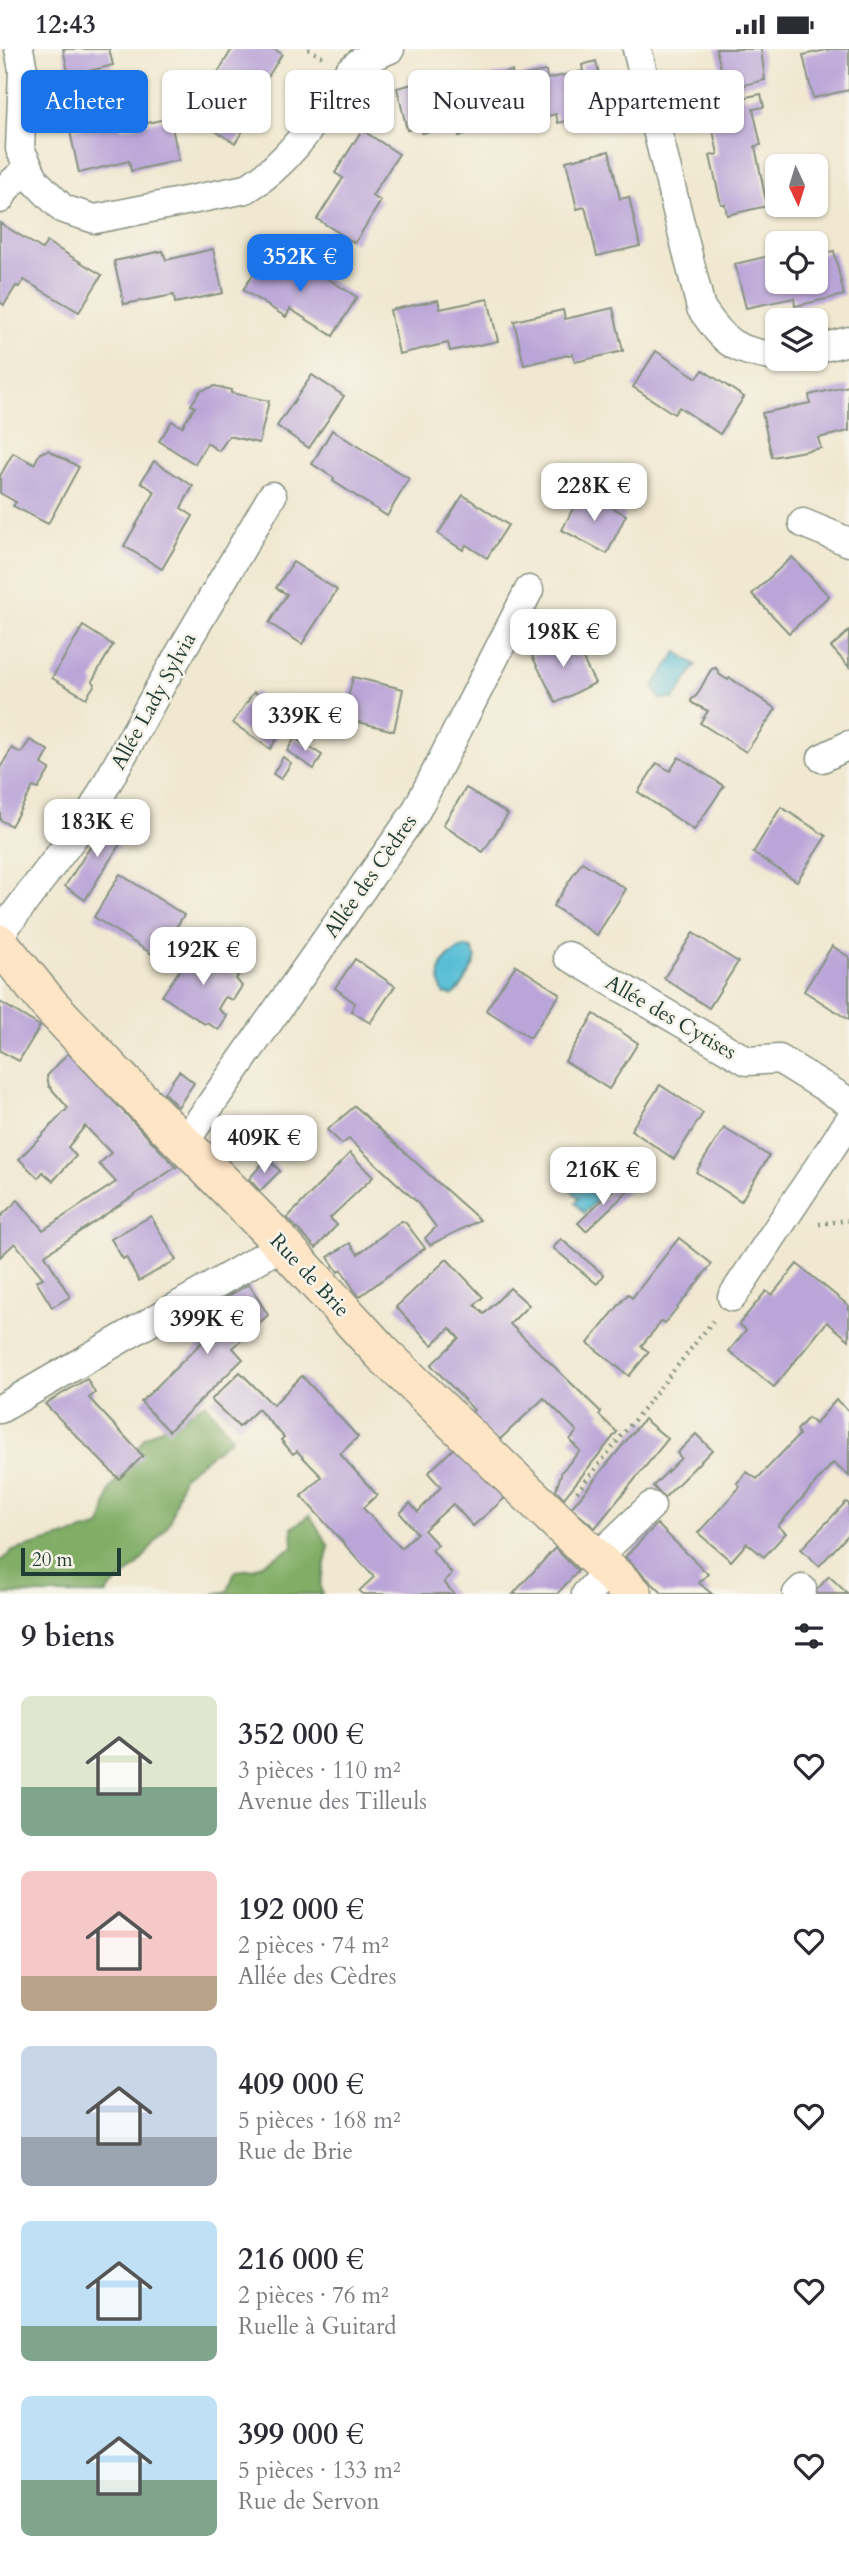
<!DOCTYPE html>
<html lang="fr">
<meta charset="utf-8">
<style>
body{margin:0;font-family:Cardo,serif;background:#f7f7f7;color:#2b2b33;height:100vh;display:flex;flex-direction:column;font-size:26px;white-space:nowrap}
*{box-sizing:border-box;margin:0}
p{font-size:23px;color:#7c7c81}
.icon{flex:none;width:38px;height:38px;fill:none;stroke:currentColor;stroke-width:2;stroke-linecap:round;stroke-linejoin:round}
.map{position:relative;height:1545px;overflow:hidden}
.drawer{display:flex;flex-direction:column;background:#fff;flex:1}
.drawer>*{flex:none}
.hud{position:absolute;left:21px;top:21px;width:808px;height:63px;display:flex;gap:14px}
.needle{width:46px;rotate:176deg}
.buttons{position:absolute;left:765px;top:105px;display:grid;gap:14px}
.buttons a{display:grid;place-items:center;width:63px;height:63px;border-radius:10px;background:#fff;box-shadow:0 2px 5px #0004;font-size:35px}
.scale{position:absolute;left:21px;bottom:18px;width:100px;box-sizing:border-box;padding-left:7px;border:4px solid #1f3d34;border-top:0;font-size:19px;line-height:24px;white-space:nowrap;color:#1f3d34;-webkit-text-stroke:5px #f7f3e8;paint-order:stroke}
.price{position:absolute;translate:-50% -60px;padding:0 16px;border-radius:14px;background:#fff;color:#222;font-size:23px;line-height:46px;filter:drop-shadow(0 2px 4px #0008)}
.price::after{content:'';position:absolute;left:50%;top:42px;width:21px;height:16px;margin-left:-10px;background:inherit;clip-path:polygon(0 0,100% 0,50% 100%)}
.price.on{background:#1a73e8;color:#fff}
ul{padding:0;list-style:none}
li{display:flex;align-items:center;gap:21px;height:175px;padding:0 21px}
li span{display:grid;place-items:center;flex:none;width:196px;height:140px;border-radius:10px;color:#555}
li>.icon{margin-inline-start:auto}
span .icon{width:84px;height:84px;fill:#fffc;stroke-width:1}
li b{font-size:30px}
h2{display:flex;justify-content:space-between;align-items:center;height:84px;padding:0 21px;font-size:30px}
.tag{padding:0 24px;border-radius:10px;background:#fff;box-shadow:0 2px 5px #0004;font-size:24px;line-height:63px}
.tag.on{background:#1a73e8;color:#fff}
.status{display:flex;justify-content:space-between;align-items:center;height:49px;padding:0 35px;background:#fff;direction:ltr}
.status svg{height:19px;fill:currentColor}
.map>svg:first-child{display:block}
</style>
<div class="status"><b>12:43</b><svg viewBox="0 0 49 12"><path d="M0 12V9h3v3zM5 12V6h3v6zM10 12V3h3v9zM15 12V0h3v12zM26 1h20v11H26zM47 4h2v5h-2z"/></svg></div>
<div class="map">
<svg width="849" height="1545" viewBox="0 0 849 1545">
<rect width="100%" height="100%" fill="#f7f3e8"/>
<filter id="ink" filterUnits="userSpaceOnUse"><feTurbulence type="fractalNoise" baseFrequency=".0143" numOctaves="2"/><feDisplacementMap in="SourceGraphic" scale="14" xChannelSelector="R" yChannelSelector="G"/><feConvolveMatrix kernelMatrix="1 2 1 2 8 2 1 2 1" color-interpolation-filters="sRGB"/></filter>
<filter id="wash" filterUnits="userSpaceOnUse"><feTurbulence type="fractalNoise" baseFrequency=".00686" numOctaves="4" result="noise"/><feDisplacementMap in="SourceGraphic" scale="28" xChannelSelector="R" yChannelSelector="G"/><feGaussianBlur stdDeviation="1.57" result="paint"/><feColorMatrix in="noise" values="0 0 0 0 0 0 0 0 0 0 0 0 0 0 0 0 0 1.4 0 .05"/><feComposite in="paint" operator="in"/></filter>
<g filter="url(#wash)">
<rect width="100%" height="100%" fill="#f0e8d0"/>
<g fill="#81ad66" stroke="#50754d" stroke-width="2">
<path d="M206,1354L232,1389L183,1427L170,1473L139,1515L107,1542V1545H0V1512L13,1502L101,1477L110,1441L145,1388Z"/>
<path d="M310,1466L329,1498L320,1536L322,1545H214L228,1542L235,1522L253,1520L293,1498L292,1479Z"/>
</g>
<g fill="#58bed5" stroke="#3c7e84" stroke-width="2">
<path d="M677,603L696,616L674,650H660L653,638Z"/>
<path d="M464,898L472,900L476,909C473,919 461,941 453,946L443,944C434,922 443,907 464,898Z"/>
<path d="M579,1114L606,1142L584,1164L575,1154L579,1149L562,1131Z"/>
</g>
<g id="blocks">
<g fill="#baa5d8">
<path d="M63,0H109L113,16L69,27Z"/>
<path d="M232,0H274L282,5L255,49L262,53L235,94L199,72L225,30L217,25Z"/>
<path d="M716,0H761L765,31L740,37L742,49L761,45L764,58L753,60L761,96L755,97L767,157L727,166L725,155H721L710,107L718,105L711,72H707L703,58L715,55L713,43L726,40Z"/>
<path d="M831,0H849V41L813,49L803,6Z"/>
<path d="M596,12L606,55L590,58L592,66L558,74L556,65L522,73L521,65L493,71L494,79L459,87L456,77L422,84L421,78L407,81L397,39L413,35L414,41L446,35L449,43L484,35L483,28L495,26L512,22L513,28L546,22L547,30L583,22L582,16Z"/>
<path d="M170,69L179,111L131,122L129,112L79,124L70,82L119,71L121,80Z"/>
<path d="M362,81L399,105L372,147L381,152L355,194L317,170L343,129L335,124Z"/>
<path d="M609,102L620,150L629,148L640,197L597,207L585,158L577,160L566,112Z"/>
<path d="M0,174L42,200L47,193L102,226L79,263L24,231L19,238L16,237L4,256L0,253Z"/>
<path d="M213,200L223,244L175,254L174,246L124,255L114,212L163,202L166,211Z"/>
<path d="M834,202L844,246L795,257L794,249L746,259L735,215L777,205V233H816V206Z"/>
<path d="M267,203L310,230L315,222L357,248L333,287L290,260L286,268L243,241Z"/>
<path d="M488,250L498,292L450,302L448,294L399,305L390,261L438,251L440,260Z"/>
<path d="M613,259L623,302L575,313L573,305L524,316L514,272L563,261L565,270Z"/>
<path d="M656,302L697,329L703,321L744,348L720,385L679,358L674,365L633,338Z"/>
<path d="M312,326L344,347L309,399L277,377Z"/>
<path d="M215,337L231,341V344L269,352L259,394L229,387L219,402L207,394L195,415L159,392L172,372L182,378L195,358L191,356L200,342Z"/>
<path d="M849,337V382L818,389L821,399L772,408L762,364L810,354L809,346Z"/>
<path d="M332,381L409,430L387,467L333,432L334,429L312,415Z"/>
<path d="M48,401L79,418L48,475L13,457L16,453L0,444V427L13,404L34,415L40,404Z"/>
<path d="M154,412L193,437L181,459L193,467L162,520L124,497L155,443L141,433Z"/>
<path d="M582,442L626,466L607,505L562,481Z"/>
<path d="M463,446L508,476L487,509L466,496L463,501L438,485Z"/>
<path d="M792,508L829,547L789,584L752,545Z"/>
<path d="M293,513L337,541L302,595L269,574L287,545L276,539Z"/>
<path d="M83,577L113,596L92,632L95,635L86,649L52,629Z"/>
<path d="M849,582V618L831,598Z"/>
<path d="M571,587L595,634L556,654L532,607Z"/>
<path d="M716,619L720,626L728,631L730,629L776,660L746,703L700,674L708,662L692,654L691,651L697,646L709,624L712,620Z"/>
<path d="M353,628L403,640L394,682L343,669Z"/>
<path d="M254,643L291,668L270,700L233,674Z"/>
<path d="M295,689L322,706L314,720L287,702Z"/>
<path d="M30,691L49,702L42,715L50,720L38,740L33,738L11,777L0,771V719L12,699L21,704Z"/>
<path d="M283,708L291,714L281,730L273,725Z"/>
<path d="M679,708L724,737L694,781L638,743L657,714L670,722Z"/>
<path d="M466,739L508,765L483,803L443,776Z"/>
<path d="M781,758L826,787L797,832L753,804Z"/>
<path d="M109,769L128,782L85,851L65,837Z"/>
<path d="M582,813L626,840L597,886L553,857Z"/>
<path d="M120,825L184,866L157,908L94,868Z"/>
<path d="M693,884L738,913L709,959L664,929Z"/>
<path d="M210,896L222,906L218,915L238,927L236,930L242,937L233,951L225,948L218,960L227,967L219,981L207,974L205,975L162,947L194,900L199,902L203,897Z"/>
<path d="M832,897L849,908V971L804,942Z"/>
<path d="M355,910L395,937L370,974L351,962L355,954L335,939Z"/>
<path d="M516,916L560,945L530,989L486,961Z"/>
<path d="M0,953L40,977L19,1012L0,1002Z"/>
<path d="M594,965L638,994L609,1040L565,1012Z"/>
<path d="M68,1004L176,1118L45,1206L70,1248L52,1258L36,1232L43,1229L15,1194L0,1208V1168L18,1151L43,1181L116,1133L99,1115L111,1104L85,1077L68,1098L76,1107L53,1132L43,1123L38,1129L19,1110L68,1059L49,1037L47,1027Z"/>
<path d="M179,1022L194,1034L178,1058L164,1044Z"/>
<path d="M660,1036L703,1064L674,1110L631,1081Z"/>
<path d="M355,1057L436,1132L480,1171L430,1196L425,1189L436,1178L417,1153L349,1090L342,1095L327,1081Z"/>
<path d="M724,1079L769,1107L741,1152L696,1123Z"/>
<path d="M350,1104L373,1128L330,1169L337,1176L316,1199L287,1169Z"/>
<path d="M267,1109L280,1122L260,1142L249,1130Z"/>
<path d="M618,1135L628,1142L586,1182L578,1174Z"/>
<path d="M151,1167L176,1211L139,1232L126,1208L123,1210L111,1190Z"/>
<path d="M401,1172L405,1173L425,1199L359,1248L341,1221L338,1223L328,1208L350,1194L358,1205Z"/>
<path d="M679,1189L712,1215L665,1274L662,1272L641,1297L649,1303L629,1327L588,1294L628,1245L632,1249Z"/>
<path d="M561,1190L604,1226L597,1235L553,1199Z"/>
<path d="M447,1210L483,1248L475,1256L484,1265L510,1239L529,1256L510,1275L601,1363L599,1366L617,1383L564,1449L556,1441L562,1422L580,1402L570,1391L577,1382L544,1349L497,1393L469,1366L474,1361L431,1316L459,1289L450,1279L432,1296L396,1258Z"/>
<path d="M797,1215L849,1257V1291L827,1273L774,1338L729,1302L746,1281L739,1275L766,1242L772,1246Z"/>
<path d="M249,1235L268,1266L233,1299L243,1310L169,1382L141,1353L203,1292L184,1273Z"/>
<path d="M240,1323L273,1356L302,1327L358,1388L340,1405L377,1446L363,1459L401,1499L417,1484L400,1464L410,1454L418,1463L441,1438L428,1424L454,1399L505,1449L473,1477L453,1455L424,1481L438,1496L432,1501L452,1525L444,1533L454,1545H362L359,1542L374,1528L301,1447L322,1428L297,1402L293,1405L281,1391L284,1388L258,1360L239,1378L211,1351Z"/>
<path d="M87,1330L95,1344L89,1349L143,1407L119,1430L45,1355Z"/>
<path d="M836,1351L849,1362V1427L833,1414L778,1477L786,1484L764,1508L747,1494L731,1512L698,1484L740,1438L737,1434L747,1423L757,1430L799,1386L797,1381L808,1369L815,1375Z"/>
<path d="M644,1370L668,1390L595,1479L571,1459Z"/>
<path d="M696,1385L712,1401L664,1449L653,1437L681,1409L677,1404Z"/>
<path d="M846,1453L849,1455V1485L819,1517L801,1500Z"/>
<path d="M657,1475L708,1525L699,1534L712,1545H663L625,1508Z"/>
<path d="M555,1499L578,1522L557,1545H513Z"/>
<path d="M829,1527L848,1545H813Z"/>
</g>
</g>
</g>
<g filter="url(#ink)">
<use href="#blocks" fill-opacity="0" stroke="#889282" stroke-width="2"/>
<g fill="none" stroke-linecap="round" stroke-linejoin="round">
<defs>
<g id="street">
<path d="M19,0L23,21L20,100L36,133L63,160L95,170L246,140C292,113 319,65 349,22L360,13L390,0"/>
<path d="M637,0L701,259C726,295 733,301 777,308"/>
<path d="M0,150L7,138L29,119"/>
<path d="M816,300L849,292"/>
<path d="M803,474L849,493"/>
<path d="M822,709L849,696"/>
<path d="M0,885L89,767L160,638L272,447"/>
<path d="M568,907L747,1012L779,1010L849,1053"/>
<path d="M183,1095L415,764L529,541"/>
<path d="M732,1248L849,1072"/>
<path d="M0,1360L283,1196"/>
<path d="M595,1510L651,1457"/>
<path d="M586,1545L608,1522"/>
<path d="M797,1545L802,1540"/>
</g>
<path id="secondary" d="M0,895L49,955L114,1024L266,1178L382,1304L633,1545"/>
</defs>
<use href="#street" stroke="#889282" stroke-width="31"/>
<use href="#secondary" stroke="#889282" stroke-width="41"/>
<g stroke="#889282" stroke-width="4.5" stroke-dasharray="2 5" stroke-linecap="butt">
<path d="M308,0L323,8"/>
<path d="M819,1175L849,1171"/>
<path d="M577,1443L713,1272"/>
</g>
<use href="#street" stroke="#fff" stroke-width="28"/>
<use href="#secondary" stroke="#fee5c5" stroke-width="38"/>
</g>
</g>
<g text-anchor="middle" stroke-width="5" stroke-linejoin="round" paint-order="stroke">
<g font-size="21" fill="#1f3d34" stroke="#f7f3e8">
<text transform="translate(153 652) rotate(-61)" y="7">Allée Lady Sylvia</text>
<text transform="translate(370 827) rotate(-55)" y="7">Allée des Cèdres</text>
<text transform="translate(671 968) rotate(30)" y="7">Allée des Cytises</text>
<text transform="translate(310 1226) rotate(47)" y="7">Rue de Brie</text>
</g>
</g>
</svg>
<div class="buttons">
<a><svg class="needle" viewBox="-14 -14 28 28"><path d="M0-13l5 13h-10z" fill="#e53935"/><path d="M0 13l5-13h-10z" fill="#7c7c81"/></svg></a>
<a><svg class="icon" aria-label="locate" viewBox="0 0 24 24"><circle cx="12" cy="12" r="6"/><path d="M12 2v4M12 18v4M2 12h4M18 12h4"/></svg></a>
<a><svg class="icon" aria-label="layers" viewBox="0 0 24 24"><path d="M12 4l9 5-9 5-9-5zM3 14l9 5 9-5"/></svg></a>
</div>
<div class="scale">20 m</div>
<b class="price on" style="left:300px;top:245px">352K €</b>
<b class="price" style="left:594px;top:474px">228K €</b>
<b class="price" style="left:563px;top:620px">198K €</b>
<b class="price" style="left:305px;top:704px">339K €</b>
<b class="price" style="left:97px;top:810px">183K €</b>
<b class="price" style="left:203px;top:938px">192K €</b>
<b class="price" style="left:264px;top:1126px">409K €</b>
<b class="price" style="left:603px;top:1158px">216K €</b>
<b class="price" style="left:207px;top:1307px">399K €</b>
<div class="hud">
<a class="tag on">Acheter</a>
<a class="tag">Louer</a>
<a class="tag">Filtres</a>
<a class="tag">Nouveau</a>
<a class="tag">Appartement</a>
</div>
</div>
<section class="drawer">
<h2>9 biens<svg class="icon" aria-label="filters" viewBox="0 0 24 24"><path d="M4 7h16M4 17h16"/><circle cx="9" cy="7" r="2"/><circle cx="15" cy="17" r="2"/></svg></h2>
<ul>
<li><span style="background:linear-gradient(#dfe7d0 65%,#7fa58c 0)"><svg class="icon" aria-label="home" viewBox="0 0 24 24"><path d="M3 11l9-7 9 7M6 9v11h12V9"/></svg></span><div><b>352 000 €</b><p>3 pièces · 110 m²</p><p>Avenue des Tilleuls</p></div><svg class="icon" aria-label="heart" viewBox="0 0 24 24"><path d="M12 20l-8-8c-3-5 5-10 8-4 3-6 11-1 8 4z"/></svg></li>
<li><span style="background:linear-gradient(#f6c9c9 75%,#b9a48a 0)"><svg class="icon" aria-label="home" viewBox="0 0 24 24"><path d="M3 11l9-7 9 7M6 9v11h12V9"/></svg></span><div><b>192 000 €</b><p>2 pièces · 74 m²</p><p>Allée des Cèdres</p></div><svg class="icon" aria-label="heart" viewBox="0 0 24 24"><path d="M12 20l-8-8c-3-5 5-10 8-4 3-6 11-1 8 4z"/></svg></li>
<li><span style="background:linear-gradient(#c9d6e8 65%,#9aa5b1 0)"><svg class="icon" aria-label="home" viewBox="0 0 24 24"><path d="M3 11l9-7 9 7M6 9v11h12V9"/></svg></span><div><b>409 000 €</b><p>5 pièces · 168 m²</p><p>Rue de Brie</p></div><svg class="icon" aria-label="heart" viewBox="0 0 24 24"><path d="M12 20l-8-8c-3-5 5-10 8-4 3-6 11-1 8 4z"/></svg></li>
<li><span style="background:linear-gradient(#bfe0f5 75%,#7fa58c 0)"><svg class="icon" aria-label="home" viewBox="0 0 24 24"><path d="M3 11l9-7 9 7M6 9v11h12V9"/></svg></span><div><b>216 000 €</b><p>2 pièces · 76 m²</p><p>Ruelle à Guitard</p></div><svg class="icon" aria-label="heart" viewBox="0 0 24 24"><path d="M12 20l-8-8c-3-5 5-10 8-4 3-6 11-1 8 4z"/></svg></li>
<li><span style="background:linear-gradient(#bfe0f5 60%,#7fa58c 0)"><svg class="icon" aria-label="home" viewBox="0 0 24 24"><path d="M3 11l9-7 9 7M6 9v11h12V9"/></svg></span><div><b>399 000 €</b><p>5 pièces · 133 m²</p><p>Rue de Servon</p></div><svg class="icon" aria-label="heart" viewBox="0 0 24 24"><path d="M12 20l-8-8c-3-5 5-10 8-4 3-6 11-1 8 4z"/></svg></li>
</ul>
</section>
